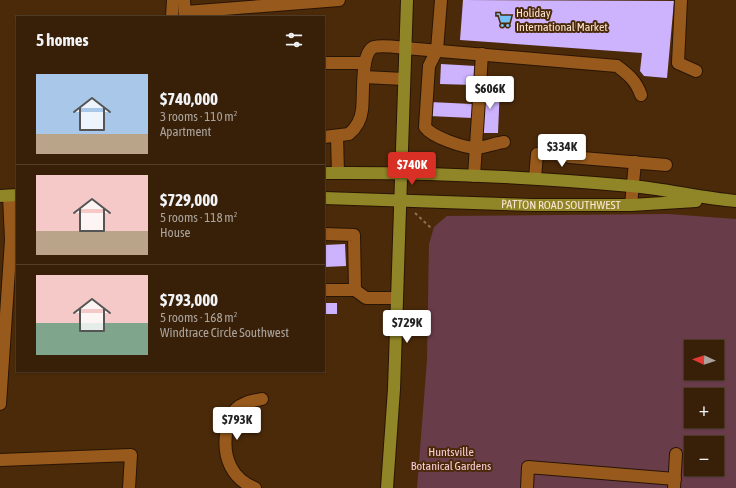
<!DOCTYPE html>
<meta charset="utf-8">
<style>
body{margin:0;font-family:"Asap Condensed",sans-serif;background:#432d16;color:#f1f3f6;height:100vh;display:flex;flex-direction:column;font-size:15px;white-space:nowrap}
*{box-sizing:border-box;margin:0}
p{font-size:13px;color:#aba39c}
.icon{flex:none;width:22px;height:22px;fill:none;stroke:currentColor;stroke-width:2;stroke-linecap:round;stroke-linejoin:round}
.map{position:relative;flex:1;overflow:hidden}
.sheet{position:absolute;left:16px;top:16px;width:309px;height:356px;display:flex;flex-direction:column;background:#382008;border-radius:0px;box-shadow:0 1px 3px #0004,0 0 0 1px #523e29}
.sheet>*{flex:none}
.needle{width:26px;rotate:273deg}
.tools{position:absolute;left:684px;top:340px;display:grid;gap:8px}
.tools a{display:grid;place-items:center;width:40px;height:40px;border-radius:0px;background:#382008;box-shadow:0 1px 3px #0004,0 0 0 1px #523e29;font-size:20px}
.price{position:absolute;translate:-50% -34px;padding:0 9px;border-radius:4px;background:#fff;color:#222;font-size:13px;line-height:26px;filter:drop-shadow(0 1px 2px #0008)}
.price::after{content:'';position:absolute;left:50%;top:24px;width:12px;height:9px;margin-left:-6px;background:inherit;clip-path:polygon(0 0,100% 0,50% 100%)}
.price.active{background:#d93025;color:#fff}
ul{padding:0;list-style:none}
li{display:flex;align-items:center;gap:12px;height:100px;padding:0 20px}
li+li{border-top:1px solid #523e29}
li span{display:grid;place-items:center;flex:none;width:112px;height:80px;border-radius:0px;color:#555}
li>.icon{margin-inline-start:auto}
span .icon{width:48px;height:48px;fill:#fffc;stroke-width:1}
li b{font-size:17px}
h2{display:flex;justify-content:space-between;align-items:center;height:48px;padding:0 20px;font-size:17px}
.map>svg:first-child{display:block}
</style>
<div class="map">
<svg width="736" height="488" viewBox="0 0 736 488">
<rect width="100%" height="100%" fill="#4b2a0a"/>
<path fill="#693c4a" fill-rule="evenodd" d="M668,214L736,219V488H417L427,360L429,244L434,227L447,216ZM691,347H717V373H691ZM691,395H717V421H691ZM691,443H717V469H691Z"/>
<g fill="#cdb2fe">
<path d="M463,0L674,1L667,78L644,76L640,71L642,53L460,40Z"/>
<path d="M441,64L476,66L474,85L440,84Z"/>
<path d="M483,86H500L498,133H481Z"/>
<path d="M430,102L472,104V118L429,116Z"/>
<path d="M345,244L346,266L324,267V245Z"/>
<rect x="324" y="303" width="13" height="11"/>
</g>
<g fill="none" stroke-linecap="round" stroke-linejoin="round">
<defs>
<g id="minor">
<path d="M184,0L185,17"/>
<path d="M441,0L437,50L429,66L425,127C432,137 464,148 477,148C486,147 496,143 504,142"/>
<path d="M681,0L678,63L696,71"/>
<path d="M185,12L339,0"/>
<path d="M172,17L173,0"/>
<path d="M324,63H365"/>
<path d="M364,77L404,79"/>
<path d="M324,137L349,134C356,128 361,119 362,110C364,97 360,52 374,47C382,45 396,47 405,48L617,66C629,75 636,81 641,95"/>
<path d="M337,137L338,173"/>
<path d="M570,157L666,165"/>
<path d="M474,176L482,54"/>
<path d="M535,178L537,154"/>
<path d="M631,205L635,162"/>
<path d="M324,234L354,235L355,290"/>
<path d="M324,290H355L366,298H397"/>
<path d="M0,404L11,240L9,196"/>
<path d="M0,460L131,455L129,488"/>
<path d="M255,488C232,479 223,458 226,434C227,425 229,415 236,409C243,402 253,401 262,399"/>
<path d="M527,488L528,467L675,479"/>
<path d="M674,488L676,454"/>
</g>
<g id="major">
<path d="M324,173C427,172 529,177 631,186C666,189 701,198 736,201"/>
<path d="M0,196L17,195"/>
<path id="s1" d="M324,198L532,205H631L696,201"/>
<path d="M387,488L394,389L407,0"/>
</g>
</defs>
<use href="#minor" stroke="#291504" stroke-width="14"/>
<use href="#major" stroke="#291504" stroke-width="14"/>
<path stroke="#8c6f55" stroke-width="2" stroke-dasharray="3 3" stroke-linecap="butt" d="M415,213L431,228"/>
<use href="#minor" stroke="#985a1c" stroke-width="12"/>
<use href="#major" stroke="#918627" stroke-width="12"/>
</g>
<defs>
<symbol id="supermarket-bare" viewBox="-9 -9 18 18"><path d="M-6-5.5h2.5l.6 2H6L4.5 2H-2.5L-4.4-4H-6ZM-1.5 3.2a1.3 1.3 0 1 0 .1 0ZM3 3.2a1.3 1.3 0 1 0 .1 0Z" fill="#73c0f6" stroke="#4b2a0a" stroke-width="2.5" paint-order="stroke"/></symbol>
</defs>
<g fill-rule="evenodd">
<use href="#supermarket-bare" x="493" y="9" width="22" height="22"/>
</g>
<g text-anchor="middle" stroke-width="4" stroke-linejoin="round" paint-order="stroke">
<g font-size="12" fill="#fbe5d4" stroke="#4b2a0a" text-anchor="start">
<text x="516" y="17">Holiday<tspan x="516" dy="14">International Market</tspan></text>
</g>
<g font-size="12" fill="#fbe5d4" stroke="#4b2a0a">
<text dy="4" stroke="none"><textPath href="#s1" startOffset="237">PATTON ROAD SOUTHWEST</textPath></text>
</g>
<g font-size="12" fill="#facbd8" stroke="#4b2a0a">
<text x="451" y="456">Huntsville<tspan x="451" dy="14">Botanical Gardens</tspan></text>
</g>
</g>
</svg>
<div class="tools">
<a><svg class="needle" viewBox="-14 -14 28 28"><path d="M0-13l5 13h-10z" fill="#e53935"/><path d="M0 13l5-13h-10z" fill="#aba39c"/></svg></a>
<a>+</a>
<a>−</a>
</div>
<b class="price" style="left:490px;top:110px">$606K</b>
<b class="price" style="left:562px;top:168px">$334K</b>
<b class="price active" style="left:412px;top:186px">$740K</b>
<b class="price" style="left:407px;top:344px">$729K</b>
<b class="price" style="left:237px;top:441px">$793K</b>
<section class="sheet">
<h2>5 homes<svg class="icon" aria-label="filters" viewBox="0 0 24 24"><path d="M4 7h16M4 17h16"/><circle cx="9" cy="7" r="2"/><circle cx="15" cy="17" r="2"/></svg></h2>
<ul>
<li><span style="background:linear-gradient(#a9c7e8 75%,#b9a48a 0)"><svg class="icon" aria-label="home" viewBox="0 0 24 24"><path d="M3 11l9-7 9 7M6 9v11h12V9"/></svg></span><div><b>$740,000</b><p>3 rooms · 110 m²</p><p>Apartment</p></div></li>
<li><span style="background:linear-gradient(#f6c9c9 70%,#b9a48a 0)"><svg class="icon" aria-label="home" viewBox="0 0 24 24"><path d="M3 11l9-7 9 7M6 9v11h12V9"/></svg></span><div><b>$729,000</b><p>5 rooms · 118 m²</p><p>House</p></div></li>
<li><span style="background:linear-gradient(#f6c9c9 60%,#7fa58c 0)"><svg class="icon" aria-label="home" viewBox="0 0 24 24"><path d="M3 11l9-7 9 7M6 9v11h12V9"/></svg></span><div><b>$793,000</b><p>5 rooms · 168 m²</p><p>Windtrace Circle Southwest</p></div></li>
</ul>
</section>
</div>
